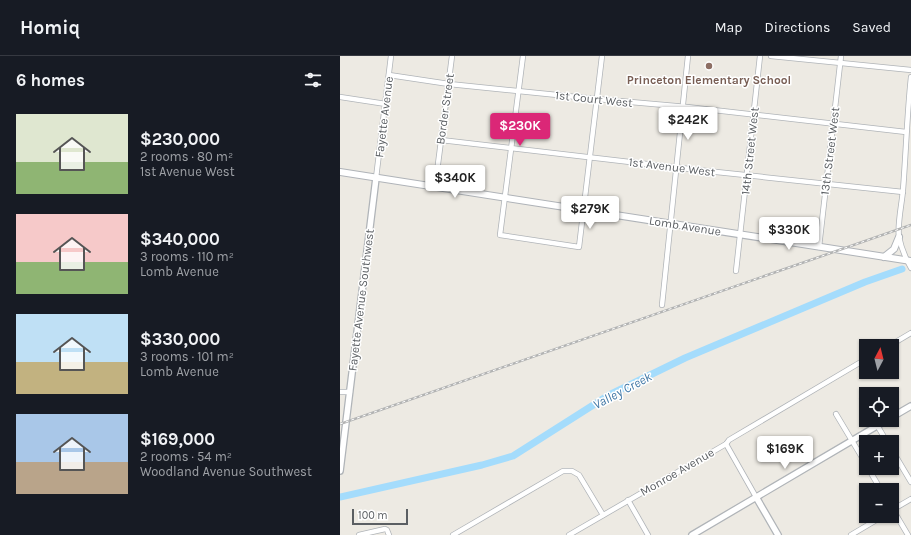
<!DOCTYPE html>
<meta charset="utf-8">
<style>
body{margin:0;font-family:Karla,sans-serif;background:#242831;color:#f1f3f6;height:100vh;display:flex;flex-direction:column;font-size:15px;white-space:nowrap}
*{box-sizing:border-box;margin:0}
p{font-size:13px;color:#9ea1a6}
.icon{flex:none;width:22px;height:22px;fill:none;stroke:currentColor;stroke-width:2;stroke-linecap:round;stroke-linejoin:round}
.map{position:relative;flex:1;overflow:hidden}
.details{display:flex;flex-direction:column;background:#171b24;width:340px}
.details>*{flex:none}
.needle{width:26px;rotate:7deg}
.controls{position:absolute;left:519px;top:283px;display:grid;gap:8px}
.controls a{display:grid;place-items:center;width:40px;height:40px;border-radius:0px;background:#171b24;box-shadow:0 1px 3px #0004;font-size:20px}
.scale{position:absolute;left:12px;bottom:10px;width:56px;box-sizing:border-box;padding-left:4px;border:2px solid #5b5f63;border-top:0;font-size:11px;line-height:14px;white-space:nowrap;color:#5b5f63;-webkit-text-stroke:3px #fff;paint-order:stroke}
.price{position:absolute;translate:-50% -34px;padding:0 9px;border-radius:4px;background:#fff;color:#222;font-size:13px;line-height:26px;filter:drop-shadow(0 1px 2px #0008)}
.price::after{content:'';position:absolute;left:50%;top:24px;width:12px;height:9px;margin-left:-6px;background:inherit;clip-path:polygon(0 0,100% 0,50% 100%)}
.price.selected{background:#db2777;color:#fff}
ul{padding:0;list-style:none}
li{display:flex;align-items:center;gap:12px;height:100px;padding:0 16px}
li span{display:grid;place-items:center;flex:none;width:112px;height:80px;border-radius:0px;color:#555}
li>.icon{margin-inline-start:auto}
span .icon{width:48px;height:48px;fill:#fffc;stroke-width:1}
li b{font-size:17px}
h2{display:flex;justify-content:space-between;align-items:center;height:48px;padding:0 16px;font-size:17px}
header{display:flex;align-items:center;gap:24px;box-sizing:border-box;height:56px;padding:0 20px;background:#171b24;border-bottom:1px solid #363941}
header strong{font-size:19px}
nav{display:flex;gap:22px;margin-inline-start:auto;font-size:14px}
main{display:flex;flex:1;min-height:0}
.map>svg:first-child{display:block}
</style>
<header>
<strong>Homiq</strong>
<nav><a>Map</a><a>Directions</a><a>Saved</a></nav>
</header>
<main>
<section class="details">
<h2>6 homes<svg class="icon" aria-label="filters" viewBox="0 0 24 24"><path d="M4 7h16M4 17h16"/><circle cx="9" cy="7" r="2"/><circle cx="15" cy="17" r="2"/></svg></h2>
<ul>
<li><span style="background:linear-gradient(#dfe7d0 60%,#8fb573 0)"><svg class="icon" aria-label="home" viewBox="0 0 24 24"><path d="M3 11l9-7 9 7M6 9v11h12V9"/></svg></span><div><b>$230,000</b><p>2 rooms · 80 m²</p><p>1st Avenue West</p></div></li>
<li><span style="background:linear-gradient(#f6c9c9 60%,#8fb573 0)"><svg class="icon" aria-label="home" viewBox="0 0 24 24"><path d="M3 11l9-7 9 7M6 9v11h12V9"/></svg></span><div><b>$340,000</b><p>3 rooms · 110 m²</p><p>Lomb Avenue</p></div></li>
<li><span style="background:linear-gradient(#bfe0f5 60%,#c2b280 0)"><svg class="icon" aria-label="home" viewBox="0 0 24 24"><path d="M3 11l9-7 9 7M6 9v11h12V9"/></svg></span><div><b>$330,000</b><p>3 rooms · 101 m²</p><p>Lomb Avenue</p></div></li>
<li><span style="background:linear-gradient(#a9c7e8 60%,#b9a48a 0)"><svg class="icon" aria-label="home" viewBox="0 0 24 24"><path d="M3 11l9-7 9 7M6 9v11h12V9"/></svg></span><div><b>$169,000</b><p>2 rooms · 54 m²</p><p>Woodland Avenue Southwest</p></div></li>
</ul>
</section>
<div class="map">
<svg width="571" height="479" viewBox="0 0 571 479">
<rect width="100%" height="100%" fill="#edeae3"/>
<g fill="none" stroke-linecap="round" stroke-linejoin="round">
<path stroke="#a4dcfc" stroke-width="7" d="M0,441L142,409L173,400L269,339L345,302L525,226L562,213"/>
<defs>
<g id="minor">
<path d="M183,0L160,179L239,191L262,0"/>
<path d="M431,0L571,14"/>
<path d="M49,19L109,28L257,43L347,51L566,76"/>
<path d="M571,21C567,59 566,96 563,134C562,147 557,169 559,181C561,191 566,203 571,212"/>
<path d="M0,41L46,48"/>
<path d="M101,84L367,115L563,136"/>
<path d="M36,122L51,0"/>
<path d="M95,131L112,0"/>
<path d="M479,191L501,0"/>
<path d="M396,215L420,0"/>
<path d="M322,249L348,0"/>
<path d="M549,290L571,277"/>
<path d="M0,336H10"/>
<path d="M522,343L526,350"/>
<path d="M496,358L526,408"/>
<path d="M534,364L547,386"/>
<path d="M386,388L416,441"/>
<path d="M552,394L571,426"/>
<path d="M528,412L541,434"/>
<path d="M288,444L308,479"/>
<path d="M552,452L568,479"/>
<path d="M552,454L571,443"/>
<path d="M19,479L45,473L47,474L49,479"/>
<path d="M113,479L223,415H232L239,419L263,459"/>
<path d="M229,479L386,388L389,384L526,303"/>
<path d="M511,479L543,460"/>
</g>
<g id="tertiary">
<path d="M552,361L571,350"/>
<path d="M0,415L36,122"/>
<path d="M416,441L438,479"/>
<path d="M352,479L547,364"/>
</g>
<g id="secondary">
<path d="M0,116L571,205"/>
<path d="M544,201L554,193L559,181"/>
</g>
</defs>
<use href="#minor" stroke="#b0b4b8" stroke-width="6"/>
<use href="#tertiary" stroke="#b0b4b8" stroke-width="8"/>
<use href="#secondary" stroke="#afb3b8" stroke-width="8"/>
<use href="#minor" stroke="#fff" stroke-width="4.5"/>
<use href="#tertiary" stroke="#fff" stroke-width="5.5"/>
<use href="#secondary" stroke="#fff" stroke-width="6"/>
<defs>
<path id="rail" d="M0,368L571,169"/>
</defs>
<use href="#rail" stroke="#b2b3b3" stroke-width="2.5"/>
<use href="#rail" stroke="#fff" stroke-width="1" stroke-dasharray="3" stroke-linecap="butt"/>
</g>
<circle fill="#8d6e63" stroke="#fff" stroke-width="1.5" cx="369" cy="10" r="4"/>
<g text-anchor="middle" stroke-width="3" stroke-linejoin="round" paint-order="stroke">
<g font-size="12" font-weight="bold" fill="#785e54" stroke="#fff">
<text x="369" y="28">Princeton Elementary School</text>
</g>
<g font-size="12" fill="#5b5f63" stroke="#fff">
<text transform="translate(254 43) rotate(6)" y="4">1st Court West</text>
<text transform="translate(105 53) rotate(-82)" y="4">Border Street</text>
<text transform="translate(44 61) rotate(-83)" y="4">Fayette Avenue</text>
<text transform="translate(410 95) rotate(-84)" y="4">14th Street West</text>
<text transform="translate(490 95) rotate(-83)" y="4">13th Street West</text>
<text transform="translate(332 111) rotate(7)" y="4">1st Avenue West</text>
<text transform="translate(345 170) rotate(9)" y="4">Lomb Avenue</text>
<text transform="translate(21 244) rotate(-83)" y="4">Fayette Avenue Southwest</text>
<text transform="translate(337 416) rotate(-30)" y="4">Monroe Avenue</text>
</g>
<g font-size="13" font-style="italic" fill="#4077a5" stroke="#fff">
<text transform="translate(282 334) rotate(-28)" y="5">Valley Creek</text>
</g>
</g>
</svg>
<div class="controls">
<a><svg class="needle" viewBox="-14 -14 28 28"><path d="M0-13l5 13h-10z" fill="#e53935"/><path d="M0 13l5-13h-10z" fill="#9ea1a6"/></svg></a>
<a><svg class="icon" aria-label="locate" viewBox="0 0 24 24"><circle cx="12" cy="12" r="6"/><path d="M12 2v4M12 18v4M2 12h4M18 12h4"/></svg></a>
<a>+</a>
<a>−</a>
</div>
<div class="scale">100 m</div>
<b class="price" style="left:348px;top:85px">$242K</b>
<b class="price selected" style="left:180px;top:91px">$230K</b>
<b class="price" style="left:115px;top:143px">$340K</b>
<b class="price" style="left:250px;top:174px">$279K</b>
<b class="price" style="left:449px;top:195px">$330K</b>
<b class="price" style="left:445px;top:414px">$169K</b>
</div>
</main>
